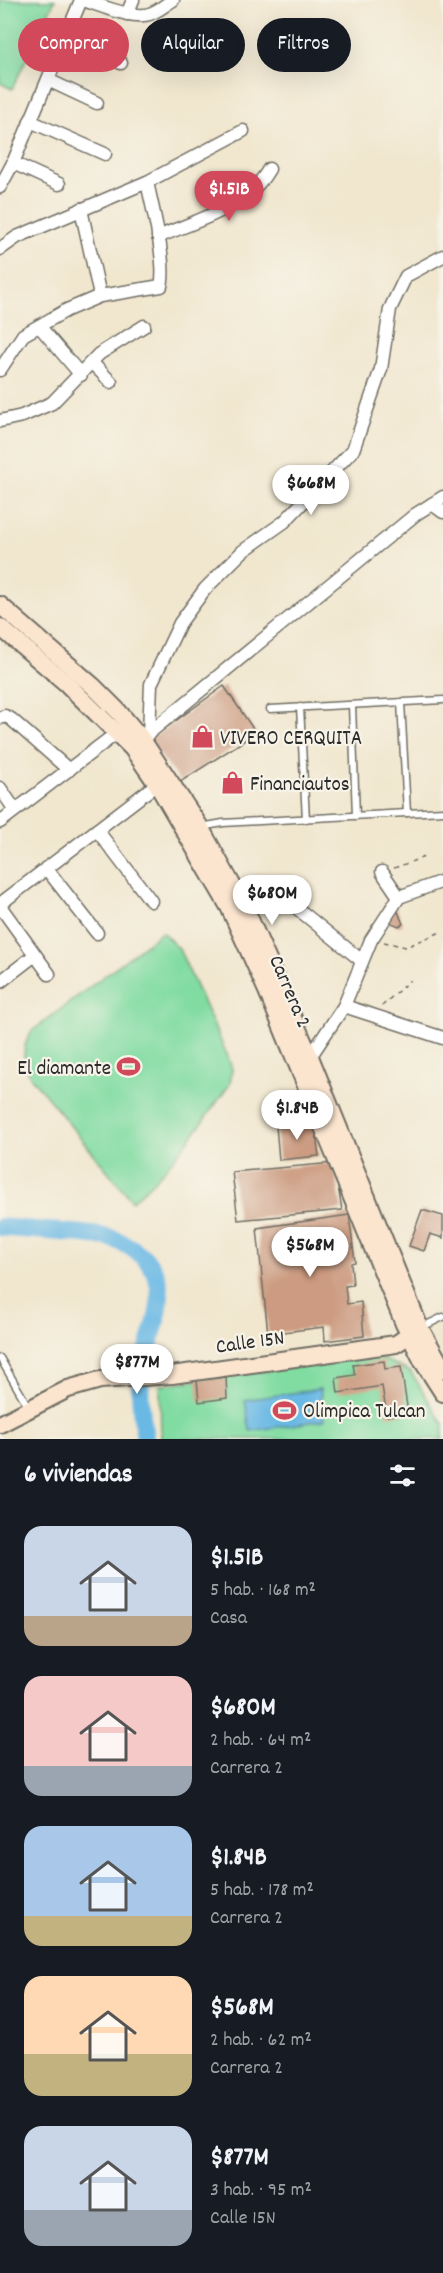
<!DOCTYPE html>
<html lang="es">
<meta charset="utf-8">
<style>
body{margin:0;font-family:Dekko,sans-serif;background:#20242c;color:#f1f3f6;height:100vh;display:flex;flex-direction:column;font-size:22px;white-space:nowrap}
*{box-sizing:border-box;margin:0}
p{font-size:20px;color:#9ea1a6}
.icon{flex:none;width:33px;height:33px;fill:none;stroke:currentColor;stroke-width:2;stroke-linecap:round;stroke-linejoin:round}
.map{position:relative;height:1439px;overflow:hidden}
.sheet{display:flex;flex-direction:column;background:#171b24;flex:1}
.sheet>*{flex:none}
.guide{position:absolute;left:18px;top:18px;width:408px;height:54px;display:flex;gap:12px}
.price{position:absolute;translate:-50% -51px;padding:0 14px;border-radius:21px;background:#fff;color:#222;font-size:20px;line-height:39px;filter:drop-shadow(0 2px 3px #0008)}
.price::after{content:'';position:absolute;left:50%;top:36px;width:18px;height:14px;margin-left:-9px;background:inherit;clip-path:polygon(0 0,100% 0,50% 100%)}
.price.current{background:#d1495b;color:#fff}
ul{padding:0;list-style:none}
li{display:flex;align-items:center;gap:18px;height:150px;padding:0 24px}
li span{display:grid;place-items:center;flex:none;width:168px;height:120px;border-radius:18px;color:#555}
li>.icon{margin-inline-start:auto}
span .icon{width:72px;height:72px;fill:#fffc;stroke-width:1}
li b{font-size:26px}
h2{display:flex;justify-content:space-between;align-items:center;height:72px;padding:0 24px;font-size:26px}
.tag{padding:0 21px;border-radius:27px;background:#171b24;box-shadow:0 6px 24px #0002;font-size:21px;line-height:54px}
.tag.current{background:#d1495b;color:#fff}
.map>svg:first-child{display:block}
</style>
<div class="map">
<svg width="443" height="1439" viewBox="0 0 443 1439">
<rect width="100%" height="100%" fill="#f7f3e8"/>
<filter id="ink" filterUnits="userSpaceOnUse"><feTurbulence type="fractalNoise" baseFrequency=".0167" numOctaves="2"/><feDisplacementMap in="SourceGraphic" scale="12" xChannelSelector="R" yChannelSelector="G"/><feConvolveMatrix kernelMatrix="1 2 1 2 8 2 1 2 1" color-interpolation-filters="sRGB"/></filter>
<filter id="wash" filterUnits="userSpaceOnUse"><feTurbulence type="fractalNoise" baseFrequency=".008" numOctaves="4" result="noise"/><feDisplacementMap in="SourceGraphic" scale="24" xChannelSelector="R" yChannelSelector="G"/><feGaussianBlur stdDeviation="1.35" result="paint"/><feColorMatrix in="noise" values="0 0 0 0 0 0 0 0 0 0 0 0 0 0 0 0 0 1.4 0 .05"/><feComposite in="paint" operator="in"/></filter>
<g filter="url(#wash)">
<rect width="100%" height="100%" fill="#f1e7cf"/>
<g fill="#81dca2" stroke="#568466" stroke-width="1.5">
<path d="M0,0H55L12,89L0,83Z"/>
<path d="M162,932L179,949L229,1059L232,1069L230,1084C200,1125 171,1169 132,1201L30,1076C21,1060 22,1046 32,1031Z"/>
<path d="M376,1356L411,1372L443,1424V1439H161L160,1385Z"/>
</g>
<path fill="#6ab9e5" stroke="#4a7288" stroke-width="1.5" d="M320,1389L324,1420L250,1431L245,1400Z"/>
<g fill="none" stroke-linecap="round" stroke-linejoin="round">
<path stroke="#6ab9e5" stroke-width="18" d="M0,1227C35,1231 70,1231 105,1237C118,1239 131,1247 141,1255C178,1287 150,1332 142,1370C138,1392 142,1417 145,1439"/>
</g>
<g id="blocks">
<g fill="#cc9b81">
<path d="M224,686L256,733L180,782L149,740Z"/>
<path d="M396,907L403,924L399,926L387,921Z"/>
<path d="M314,1122L319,1156L279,1160L276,1126Z"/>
<path d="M334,1163L342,1210L238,1220L232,1172Z"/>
<path d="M422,1210L443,1216V1238L430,1234L424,1251L409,1246Z"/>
<path d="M349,1215L355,1262L351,1263L353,1285L345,1286L347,1304L361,1302L364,1336L325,1341L324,1327L268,1334L257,1228Z"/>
<path d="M384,1361L385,1369L401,1367L408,1413L387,1416L382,1386L338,1393L336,1378L355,1375L353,1365Z"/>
<path d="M226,1377L227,1398L199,1402L197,1380Z"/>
</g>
</g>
</g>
<g filter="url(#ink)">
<use href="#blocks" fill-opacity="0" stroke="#706d64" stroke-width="1.5"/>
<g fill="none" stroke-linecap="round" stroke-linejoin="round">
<defs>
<g id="lane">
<path d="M401,702L407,813"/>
<path d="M352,705L356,816"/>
<path d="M300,707L306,819"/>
<path d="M270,709L443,700"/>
<path d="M201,827L223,823L443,811"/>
<path d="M420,1328L443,1317"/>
<path d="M0,1358L29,1408"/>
</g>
<g id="street">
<path d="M83,0C100,5 135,21 152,13C160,10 166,4 173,0"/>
<path d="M127,14L133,0"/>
<path d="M65,40L121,63"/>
<path d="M48,80L97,103"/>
<path d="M30,121L105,154"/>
<path d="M13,163L59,184"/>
<path d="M0,187L13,163L81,0"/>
<path d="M81,209L100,296"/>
<path d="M158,237C197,220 247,208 269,169"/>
<path d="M0,249L17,237L147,182L243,131"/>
<path d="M40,327L81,375"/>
<path d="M92,363L111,382"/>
<path d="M0,370L23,335L67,310L100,296L161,286C167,263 152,206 147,182"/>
<path d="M0,421L22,416L52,403L99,354L144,326"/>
<path d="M432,504L443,512"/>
<path d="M0,718L5,716L11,719L69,770"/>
<path d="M149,733L416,514L443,497"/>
<path d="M141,738L149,733L151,684L180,623L205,589L243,551L284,522L353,450L381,369L390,309L406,276L443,256"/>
<path d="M0,788L15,810"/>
<path d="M0,822L118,732"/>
<path d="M97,830L151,901"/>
<path d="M46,868L97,933"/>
<path d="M382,872L399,897"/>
<path d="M0,904L157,784"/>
<path d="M0,906L49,974"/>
<path d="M298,909L362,961"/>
<path d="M0,982L35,955"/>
<path d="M344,1006L443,1038"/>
<path d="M310,1057L344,1006L371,940L399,897L443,881"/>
</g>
<g id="secondary">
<path d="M0,605L93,686L118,711L141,738L200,827L246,910L310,1057L420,1328L443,1369"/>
<path d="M0,627L67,684L132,748L157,784L229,907L267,991L404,1324L423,1362L443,1393"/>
<path d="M0,1424L68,1389L100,1380L172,1375L396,1344L418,1329"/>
</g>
</defs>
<use href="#lane" stroke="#706d64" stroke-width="9"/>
<use href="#street" stroke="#706d64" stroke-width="15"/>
<use href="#secondary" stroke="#706d64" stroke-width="20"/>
<g stroke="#706d64" stroke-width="1.5" stroke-dasharray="4.5 4.5" stroke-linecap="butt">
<path d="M394,868L427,856"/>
<path d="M384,942L406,947L443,931"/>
<path d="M382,1006L410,980"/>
</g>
<use href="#lane" stroke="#fff" stroke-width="6"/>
<use href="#street" stroke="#fff" stroke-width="12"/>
<use href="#secondary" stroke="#fbe5cf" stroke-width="16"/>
</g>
</g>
<defs>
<symbol id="shop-bare" viewBox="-9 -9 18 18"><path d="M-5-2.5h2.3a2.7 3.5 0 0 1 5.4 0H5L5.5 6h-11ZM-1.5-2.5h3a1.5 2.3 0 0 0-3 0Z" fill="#d1495b" stroke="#f7f3e8" stroke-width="2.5" paint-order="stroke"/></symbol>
<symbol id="stadium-bare" viewBox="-9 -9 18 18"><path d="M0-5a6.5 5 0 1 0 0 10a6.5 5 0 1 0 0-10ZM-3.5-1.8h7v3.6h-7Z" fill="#d1495b" stroke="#f7f3e8" stroke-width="2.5" paint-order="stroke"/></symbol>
</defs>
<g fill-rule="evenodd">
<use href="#shop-bare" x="186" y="720" width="33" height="33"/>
<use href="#shop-bare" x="216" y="766" width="33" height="33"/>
<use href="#stadium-bare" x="112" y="1050" width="33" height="33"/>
<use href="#stadium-bare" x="268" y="1394" width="33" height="33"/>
</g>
<g text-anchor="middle" stroke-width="4.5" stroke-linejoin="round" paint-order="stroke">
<g font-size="21" fill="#2b2b2b" stroke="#f7f3e8" text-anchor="start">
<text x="220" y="744">VIVERO CERQUITA</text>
<text x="250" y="790">Financiautos</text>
<text x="111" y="1074" text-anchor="end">El diamante</text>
<text x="303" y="1417">Olimpica Tulcan</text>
</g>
<g font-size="21" fill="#2b2b2b" stroke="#f7f3e8">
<text transform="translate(291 991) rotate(67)" y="7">Carrera 2</text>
<text transform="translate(250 1341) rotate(-8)" y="7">Calle 15N</text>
</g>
</g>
</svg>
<b class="price current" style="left:229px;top:222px">$1.51B</b>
<b class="price" style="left:311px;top:516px">$668M</b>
<b class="price" style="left:272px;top:926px">$680M</b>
<b class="price" style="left:297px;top:1141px">$1.84B</b>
<b class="price" style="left:310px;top:1278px">$568M</b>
<b class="price" style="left:137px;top:1395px">$877M</b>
<div class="guide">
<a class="tag current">Comprar</a>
<a class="tag">Alquilar</a>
<a class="tag">Filtros</a>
</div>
</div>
<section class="sheet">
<h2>6 viviendas<svg class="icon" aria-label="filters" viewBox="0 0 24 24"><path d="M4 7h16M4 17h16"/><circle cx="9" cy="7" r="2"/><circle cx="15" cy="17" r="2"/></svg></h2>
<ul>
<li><span style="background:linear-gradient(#c9d6e8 75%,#b9a48a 0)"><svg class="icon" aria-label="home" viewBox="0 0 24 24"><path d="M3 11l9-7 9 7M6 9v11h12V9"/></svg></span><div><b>$1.51B</b><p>5 hab. · 168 m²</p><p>Casa</p></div></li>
<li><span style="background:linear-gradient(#f6c9c9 75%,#9aa5b1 0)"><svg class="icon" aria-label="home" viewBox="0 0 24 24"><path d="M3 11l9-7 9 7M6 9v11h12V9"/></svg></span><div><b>$680M</b><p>2 hab. · 64 m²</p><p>Carrera 2</p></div></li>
<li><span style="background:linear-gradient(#a9c7e8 75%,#c2b280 0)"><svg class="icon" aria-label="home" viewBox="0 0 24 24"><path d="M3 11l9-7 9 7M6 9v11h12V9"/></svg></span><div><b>$1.84B</b><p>5 hab. · 178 m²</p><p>Carrera 2</p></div></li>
<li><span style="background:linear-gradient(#ffd9b3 65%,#c2b280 0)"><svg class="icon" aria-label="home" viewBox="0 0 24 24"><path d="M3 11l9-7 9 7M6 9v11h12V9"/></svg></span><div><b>$568M</b><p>2 hab. · 62 m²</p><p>Carrera 2</p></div></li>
<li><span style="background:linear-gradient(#c9d6e8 70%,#9aa5b1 0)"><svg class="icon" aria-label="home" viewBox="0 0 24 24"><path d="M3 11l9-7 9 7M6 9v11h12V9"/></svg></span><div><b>$877M</b><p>3 hab. · 95 m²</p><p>Calle 15N</p></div></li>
</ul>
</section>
